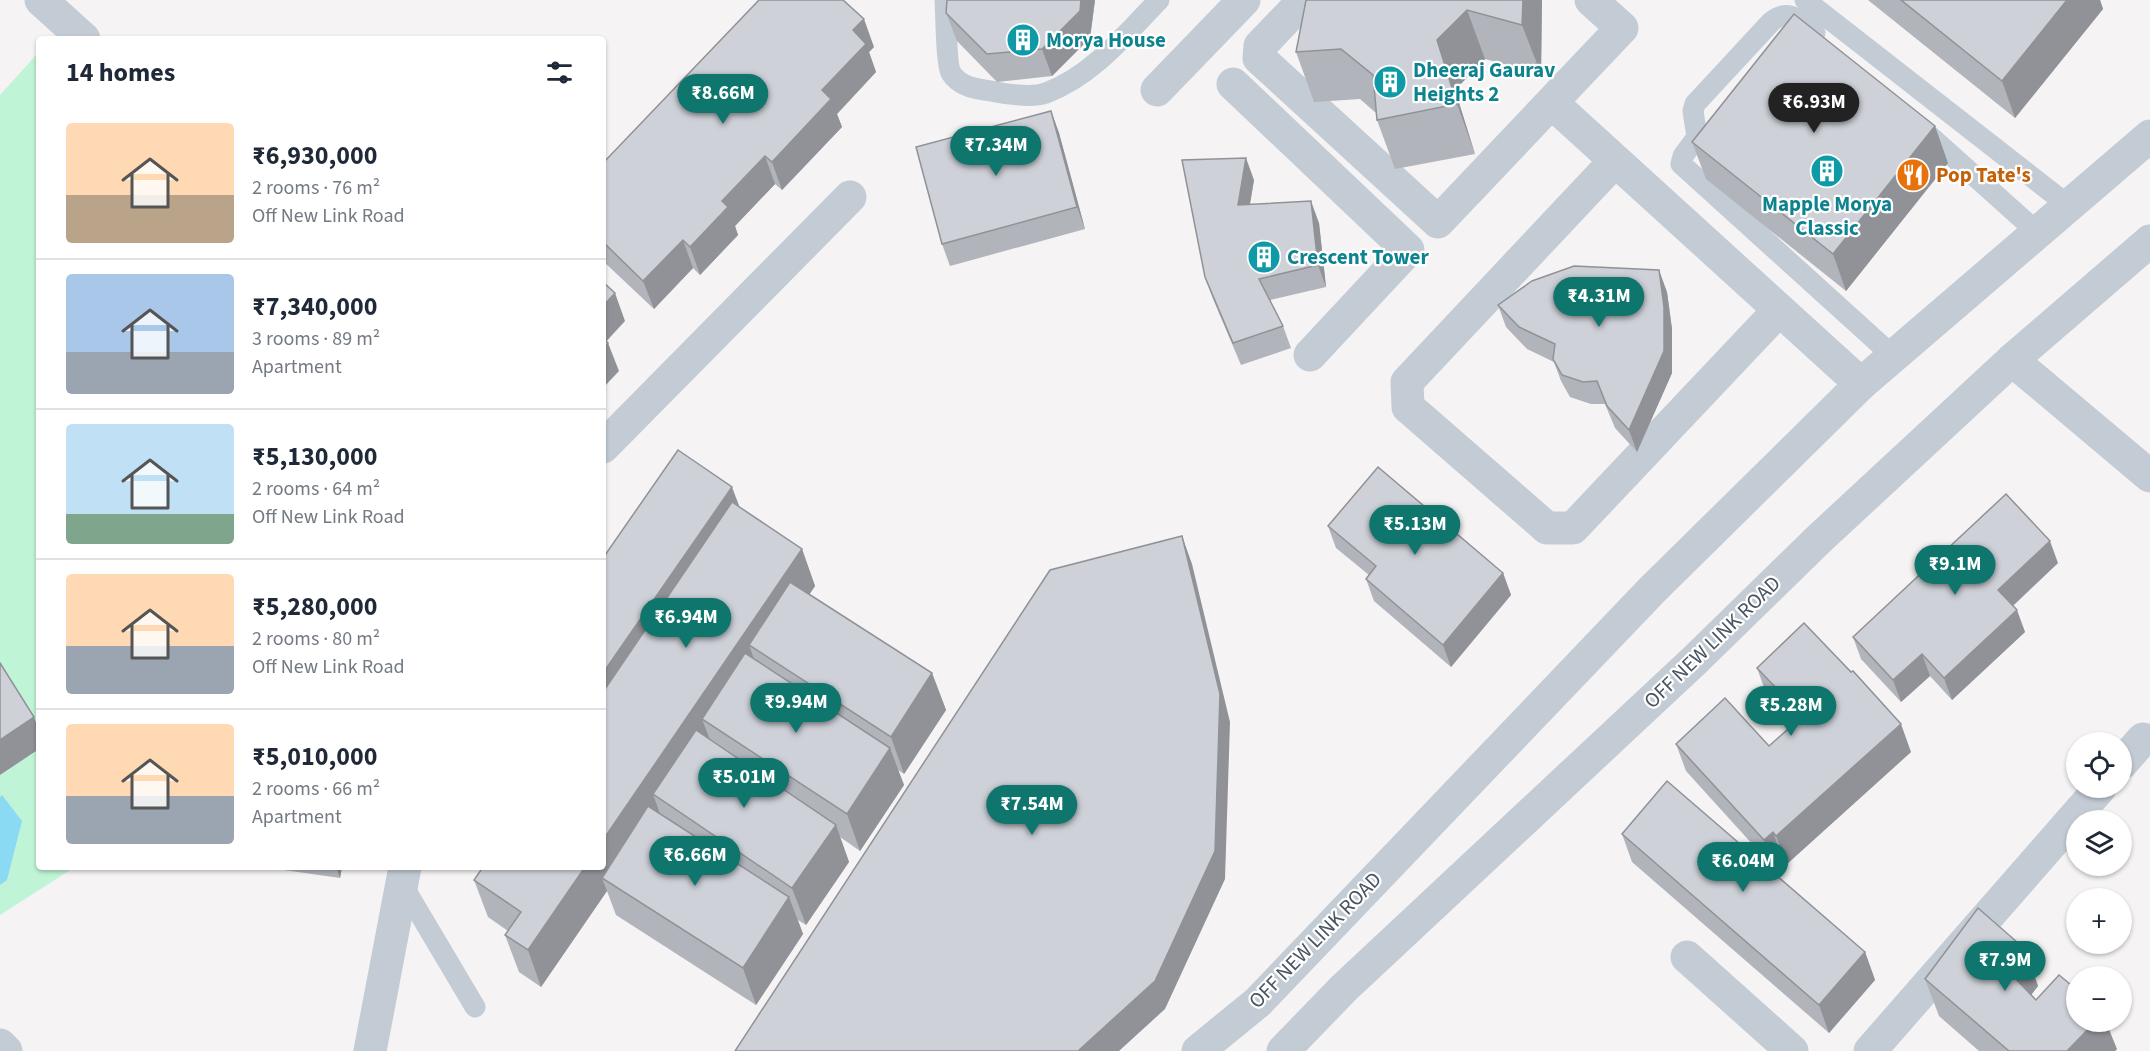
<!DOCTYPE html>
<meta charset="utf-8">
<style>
body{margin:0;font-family:"Source Sans 3",sans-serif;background:#f6f6f7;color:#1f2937;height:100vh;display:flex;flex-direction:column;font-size:22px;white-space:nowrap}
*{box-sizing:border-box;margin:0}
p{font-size:20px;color:#747a83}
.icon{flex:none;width:33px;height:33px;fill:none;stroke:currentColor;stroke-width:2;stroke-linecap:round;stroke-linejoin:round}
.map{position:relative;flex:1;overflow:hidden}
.details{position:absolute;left:36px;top:36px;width:570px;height:834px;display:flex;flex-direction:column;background:#fff;border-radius:6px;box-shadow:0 2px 4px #0004}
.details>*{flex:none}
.tools{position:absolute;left:2066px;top:732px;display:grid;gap:12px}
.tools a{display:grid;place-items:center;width:66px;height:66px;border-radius:50%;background:#fff;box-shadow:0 2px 4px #0004;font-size:30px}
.price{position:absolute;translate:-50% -51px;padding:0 14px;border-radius:21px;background:#0f766e;color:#fff;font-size:20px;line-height:39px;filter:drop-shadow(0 2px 3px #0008)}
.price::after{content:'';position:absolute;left:50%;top:36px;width:18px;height:14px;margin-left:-9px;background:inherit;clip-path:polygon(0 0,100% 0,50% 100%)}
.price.selected{background:#222;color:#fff}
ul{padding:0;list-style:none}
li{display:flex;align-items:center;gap:18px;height:150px;padding:0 30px}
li+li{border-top:2px solid #e0e1e3}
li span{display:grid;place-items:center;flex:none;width:168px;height:120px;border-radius:6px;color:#555}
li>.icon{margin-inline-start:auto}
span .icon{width:72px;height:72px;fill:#fffc;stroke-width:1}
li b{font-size:26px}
h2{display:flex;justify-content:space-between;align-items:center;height:72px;padding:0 30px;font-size:26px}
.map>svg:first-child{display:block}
</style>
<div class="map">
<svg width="2150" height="1051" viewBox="0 0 2150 1051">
<rect width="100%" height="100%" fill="#f5f3f3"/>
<path fill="#c0f4d6" d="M39,52V867H75L0,915V95Z"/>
<path fill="#8adaf3" d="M2,795L22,821L7,880L0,885V797Z"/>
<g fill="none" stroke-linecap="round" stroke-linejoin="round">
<g stroke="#c3ccd5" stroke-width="21">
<path d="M945,0C946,14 946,64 951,73C960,87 976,89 991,91C1006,94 1032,98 1046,93C1092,76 1126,34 1159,0"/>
<path d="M1805,0L2069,206"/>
<path d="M1815,33C1800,21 1789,7 1771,22L1695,104L1693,111L1697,137L1683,156L1681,164L1893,356"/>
<path d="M1921,128L2038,233"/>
<path d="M402,884L475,1007"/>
</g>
<g stroke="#c3ccd5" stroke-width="33">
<path d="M41,0L84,39"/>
<path d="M1304,0L1260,46L1259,58L1438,222L1622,28L1591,0"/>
<path d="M1233,84L1408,250L1310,355"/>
<path d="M1157,90L1244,0"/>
<path d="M1552,103L1861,384"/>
<path d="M1614,162L1407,382L1408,407L1547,528H1573L1779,310"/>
<path d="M2012,360L2150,476"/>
<path d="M603,447L850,197"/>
<path d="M2121,764L2143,739"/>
<path d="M1687,957L1792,1051"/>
<path d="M370,1051L405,867"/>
<path d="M1198,1051L1258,1002L1652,590L1861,384L2150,136"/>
<path d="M1283,1051L1344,988L1695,660L1819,539L2012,360L2150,241"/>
<path d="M1870,1051L2100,788"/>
</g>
<path stroke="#c3ccd5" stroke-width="33" d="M0,1045L6,1051"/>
</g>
<g fill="#b1b4ba">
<path d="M947,0H1095L1090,38L1052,76L997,82L957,41L946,13Z"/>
<path d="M1306,0H1542L1541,74L1485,59L1455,90L1475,154L1395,169L1377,120L1376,113L1360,99L1314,102L1296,52Z"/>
<path d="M1868,0H2100L2103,9L2015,118Z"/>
<path d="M874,47L869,52L876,72L837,114L842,127L782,190L775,184L735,226L738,235L700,275L693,268L654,309L603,261V163Z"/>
<path d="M1051,111L1059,133L1085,229L950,266L942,244Z"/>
<path d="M1692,142L1948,163L1846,291L1706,179Z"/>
<path d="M1254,180L1250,204L1319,223L1326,287L1270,300L1283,326L1291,348L1241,365L1213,299L1205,277Z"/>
<path d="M1667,292L1672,329V373L1637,452L1615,428L1605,404H1591L1570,397L1561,381L1554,362L1527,349L1506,327L1498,305Z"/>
<path d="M740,507L802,549L815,586L809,595L932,673L946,710L904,774L898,770L904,785L860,851L840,837L849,862L806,925L798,920L803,934L756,1005L616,915L607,891L541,987L519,972L505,935L508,931L488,917L474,880Z"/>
<path d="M1328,526L1503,573L1511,595L1451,667L1374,601L1366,579L1369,575L1336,548Z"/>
<path d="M2058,563L2013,606L2025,632L1952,700L1930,676L1901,702L1861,659L1853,637Z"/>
<path d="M1757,668L1911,752L1787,864L1783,860L1774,868L1686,771L1676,744L1769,746L1794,724L1767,696Z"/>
<path d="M1622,834L1865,952L1875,980L1829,1033L1632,862Z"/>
<path d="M277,867H342L340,878L277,869Z"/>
<path d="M2025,949L2038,986L2031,995L2036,1000L2117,1049L2115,1051H1979L1939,1016L1925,979Z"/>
</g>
<g fill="#909297">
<path d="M1081,0H1095L1090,38L1052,76L1042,49Z"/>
<path d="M1523,0H1542L1541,74L1522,25Z"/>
<path d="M2067,0H2100L2103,9L2015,118L2002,81Z"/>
<path d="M1467,10L1485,59L1455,90L1475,154L1457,104L1437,40Z"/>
<path d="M864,19L874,47L869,52L876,72L837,114L842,127L782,190L772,162L822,90L853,30Z"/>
<path d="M1051,111L1059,133L1085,229L1077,207Z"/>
<path d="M1935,126L1948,163L1846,291L1833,254Z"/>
<path d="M765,156L775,184L735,226L738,235L700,275L690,247L722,201Z"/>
<path d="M1246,158L1254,180L1246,227L1238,205Z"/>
<path d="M1311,201L1319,223L1326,287L1318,265Z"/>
<path d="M683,240L693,268L654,309L643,281Z"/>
<path d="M1659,270L1667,292L1672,329V373L1637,452L1629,430Z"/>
<path d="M615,293L625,321L603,345V306Z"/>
<path d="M608,343L619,371L603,388V349Z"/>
<path d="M732,487L746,524L603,729V673Z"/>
<path d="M1182,536L1192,564L1230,722L1225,879L1165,1009L1119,1051H1078Z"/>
<path d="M2050,541L2058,563L2006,612L1998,590Z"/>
<path d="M802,549L815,586L767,657L749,645L758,670L702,719L710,740L653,794L660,814L602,878L607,891L541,987L528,950L585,867H603V840Z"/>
<path d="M1503,573L1511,595L1451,667L1443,645Z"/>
<path d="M2017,610L2025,632L1952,700L1944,678Z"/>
<path d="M1922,654L1930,676L1901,702L1893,680Z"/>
<path d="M932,673L946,710L904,774L891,737Z"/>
<path d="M34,717L39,731V749L0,775V740Z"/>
<path d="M1901,724L1911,752L1787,864L1776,836Z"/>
<path d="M890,748L904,785L860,851L847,814Z"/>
<path d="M836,825L849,862L806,925L792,888Z"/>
<path d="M1773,832L1783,860L1774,868L1764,840Z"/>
<path d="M336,867H342L340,878Z"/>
<path d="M789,897L803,934L756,1005L743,968Z"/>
<path d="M2025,949L2038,986L2021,1008L2008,971Z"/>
<path d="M1865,952L1875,980L1829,1033L1819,1005Z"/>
<path d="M2095,1022H2106L2117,1049L2115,1051H2067Z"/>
</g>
<g fill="#ced1d8" stroke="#909297" stroke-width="1.5">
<path d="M759,0H843L864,19L853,30L866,44L822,90L831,99L772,162L765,156L722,201L728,207L690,247L683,240L643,281L603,242V163Z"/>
<path d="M947,0H1081L1080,11L1042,49L987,54L946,13Z"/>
<path d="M1306,0H1523L1522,25L1467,10L1437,40L1457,104L1377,120L1373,75L1341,49L1296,52Z"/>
<path d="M1901,0H2067L2002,81Z"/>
<path d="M1794,14L1935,126L1833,254L1692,142Z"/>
<path d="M1051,111L1077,207L942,244L916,147Z"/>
<path d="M1246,158L1238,205L1311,201L1318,265L1259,279L1283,326L1233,343L1205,277L1182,160Z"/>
<path d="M1574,266L1659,270L1664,307V351L1629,430L1607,406L1597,381L1583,382L1562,375L1553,359L1555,344L1519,327L1498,305L1532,281Z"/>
<path d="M603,282L615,293L603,306Z"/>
<path d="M603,338L608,343L603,349Z"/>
<path d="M678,450L732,487L603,673V558Z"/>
<path d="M1378,467L1503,573L1443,645L1366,579L1376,566L1328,526Z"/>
<path d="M2006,494L2050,541L1998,590L2017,610L1944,678L1922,654L1893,680L1853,637Z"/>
<path d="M732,502L802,549L603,840V692Z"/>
<path d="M1182,536L1220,694L1215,851L1155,981L1078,1051H735L1050,570Z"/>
<path d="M790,582L932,673L891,737L749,645Z"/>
<path d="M1804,623L1851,672L1853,671L1901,724L1776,836L1773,832L1764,840L1676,744L1725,698L1769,746L1803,716L1757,668Z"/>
<path d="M745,653L890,748L847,814L702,719Z"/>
<path d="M0,663L34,717L0,740Z"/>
<path d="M696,730L836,825L792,888L653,794Z"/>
<path d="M1667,781L1865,952L1819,1005L1622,834Z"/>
<path d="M648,806L789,897L743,968L602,878Z"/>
<path d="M483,867H585L528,950L505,935L521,912L474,880Z"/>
<path d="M1978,908L2025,949L2008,971L2036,1000L2059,975L2076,989V1022H2095L2067,1051H2009L1925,979Z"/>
</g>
<defs>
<symbol id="building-disc" viewBox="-11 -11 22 22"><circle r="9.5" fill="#0f9aa8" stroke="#fff"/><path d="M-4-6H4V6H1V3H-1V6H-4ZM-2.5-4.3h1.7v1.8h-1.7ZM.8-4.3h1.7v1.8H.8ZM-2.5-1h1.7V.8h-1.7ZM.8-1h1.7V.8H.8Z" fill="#fff"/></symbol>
<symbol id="restaurant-disc" viewBox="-11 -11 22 22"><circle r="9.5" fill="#e8710a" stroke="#fff"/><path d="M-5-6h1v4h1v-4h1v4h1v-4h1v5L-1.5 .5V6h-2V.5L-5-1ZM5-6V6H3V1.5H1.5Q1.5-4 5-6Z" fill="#fff"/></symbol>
</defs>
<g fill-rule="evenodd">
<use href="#building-disc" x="1004" y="21" width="38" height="38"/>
<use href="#building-disc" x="1371" y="63" width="38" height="38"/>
<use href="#building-disc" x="1808" y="152" width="38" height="38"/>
<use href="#restaurant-disc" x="1894" y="156" width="38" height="38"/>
<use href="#building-disc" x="1245" y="238" width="38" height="38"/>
</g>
<g text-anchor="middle" stroke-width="4.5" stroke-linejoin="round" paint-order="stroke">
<g font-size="21" font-weight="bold" fill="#0d838f" stroke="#fff" text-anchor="start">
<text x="1046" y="47">Morya House</text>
<text x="1413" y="77">Dheeraj Gaurav<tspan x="1413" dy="24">Heights 2</tspan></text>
<text x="1827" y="211" text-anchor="middle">Mapple Morya<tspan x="1827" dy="24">Classic</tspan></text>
<text x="1287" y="264">Crescent Tower</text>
</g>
<g font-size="21" font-weight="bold" fill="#c56008" stroke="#fff" text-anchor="start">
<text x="1936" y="182">Pop Tate's</text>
</g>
<g font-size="21" fill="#495562" stroke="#fff">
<text transform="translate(1712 642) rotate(-44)" y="7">OFF NEW LINK ROAD</text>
<text transform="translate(1315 940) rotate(-46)" y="7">OFF NEW LINK ROAD</text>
</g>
</g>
</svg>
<div class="tools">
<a><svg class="icon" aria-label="locate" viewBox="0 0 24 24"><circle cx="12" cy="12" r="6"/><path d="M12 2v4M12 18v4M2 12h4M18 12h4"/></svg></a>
<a><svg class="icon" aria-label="layers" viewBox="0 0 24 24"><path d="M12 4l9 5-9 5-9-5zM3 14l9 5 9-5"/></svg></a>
<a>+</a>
<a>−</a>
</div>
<b class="price" style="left:723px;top:125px">₹8.66M</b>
<b class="price selected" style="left:1814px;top:134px">₹6.93M</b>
<b class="price" style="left:996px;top:177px">₹7.34M</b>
<b class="price" style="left:1599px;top:328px">₹4.31M</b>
<b class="price" style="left:1415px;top:556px">₹5.13M</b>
<b class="price" style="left:1955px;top:596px">₹9.1M</b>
<b class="price" style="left:686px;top:649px">₹6.94M</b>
<b class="price" style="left:796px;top:734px">₹9.94M</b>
<b class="price" style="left:1791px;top:737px">₹5.28M</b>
<b class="price" style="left:744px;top:809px">₹5.01M</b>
<b class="price" style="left:1032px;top:836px">₹7.54M</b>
<b class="price" style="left:695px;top:887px">₹6.66M</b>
<b class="price" style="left:1743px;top:893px">₹6.04M</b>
<b class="price" style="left:2005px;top:992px">₹7.9M</b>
<section class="details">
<h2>14 homes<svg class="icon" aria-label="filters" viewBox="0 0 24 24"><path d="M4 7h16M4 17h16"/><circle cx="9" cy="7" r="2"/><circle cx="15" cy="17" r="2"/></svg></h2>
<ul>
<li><span style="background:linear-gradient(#ffd9b3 60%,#b9a48a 0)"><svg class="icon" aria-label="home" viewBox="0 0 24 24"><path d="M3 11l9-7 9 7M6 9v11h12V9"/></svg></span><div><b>₹6,930,000</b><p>2 rooms · 76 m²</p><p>Off New Link Road</p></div></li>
<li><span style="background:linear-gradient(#a9c7e8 65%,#9aa5b1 0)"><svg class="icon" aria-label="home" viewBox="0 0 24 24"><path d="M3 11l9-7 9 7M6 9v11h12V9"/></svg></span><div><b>₹7,340,000</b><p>3 rooms · 89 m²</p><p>Apartment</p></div></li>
<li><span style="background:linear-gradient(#bfe0f5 75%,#7fa58c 0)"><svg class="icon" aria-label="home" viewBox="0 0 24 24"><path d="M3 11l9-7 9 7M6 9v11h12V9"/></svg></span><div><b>₹5,130,000</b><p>2 rooms · 64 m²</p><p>Off New Link Road</p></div></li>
<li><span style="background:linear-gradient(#ffd9b3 60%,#9aa5b1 0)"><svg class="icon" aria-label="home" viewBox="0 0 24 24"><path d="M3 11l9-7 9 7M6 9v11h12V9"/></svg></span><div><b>₹5,280,000</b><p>2 rooms · 80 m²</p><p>Off New Link Road</p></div></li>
<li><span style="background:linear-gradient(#ffd9b3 60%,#9aa5b1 0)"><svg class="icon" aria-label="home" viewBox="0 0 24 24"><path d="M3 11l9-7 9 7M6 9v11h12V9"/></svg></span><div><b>₹5,010,000</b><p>2 rooms · 66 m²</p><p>Apartment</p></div></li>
</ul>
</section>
</div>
